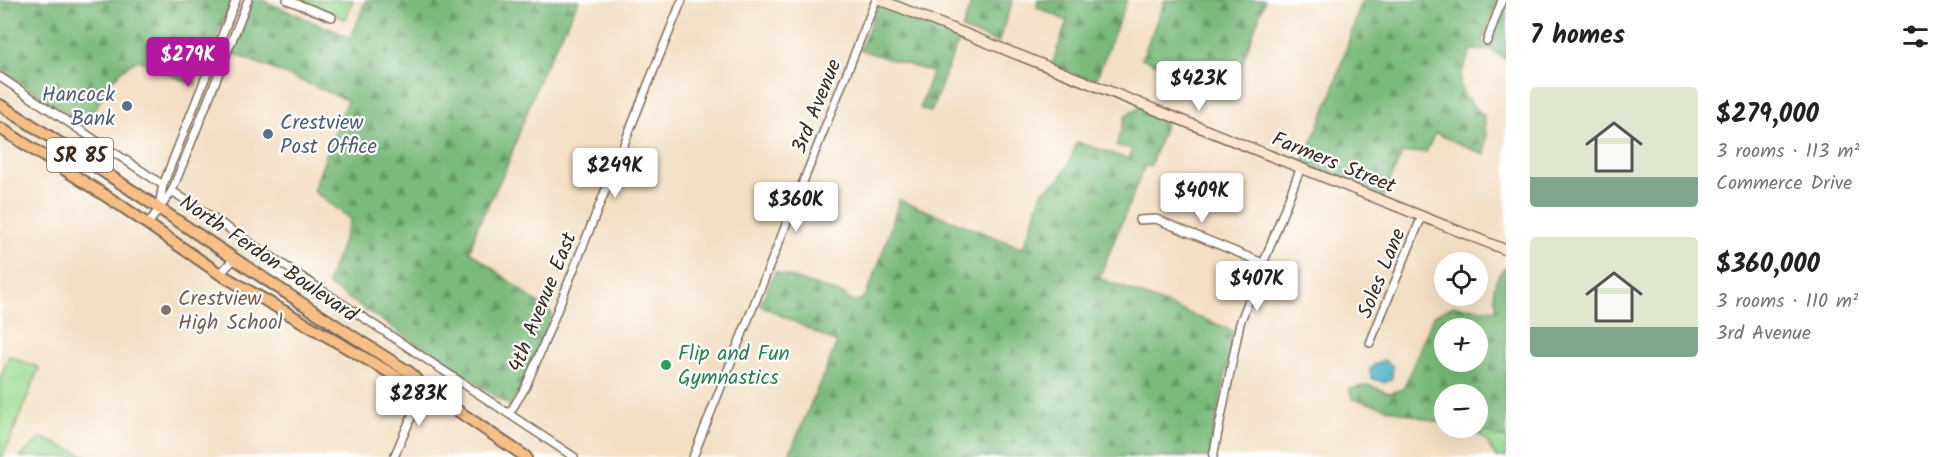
<!DOCTYPE html>
<meta charset="utf-8">
<style>
body{margin:0;font-family:Kalam,sans-serif;background:#f2f2f2;color:#222;height:100vh;display:flex;flex-direction:column;font-size:22px;white-space:nowrap}
*{box-sizing:border-box;margin:0}
p{font-size:20px;color:#767676}
.icon{flex:none;width:33px;height:33px;fill:none;stroke:currentColor;stroke-width:2;stroke-linecap:round;stroke-linejoin:round}
.map{position:relative;flex:1;overflow:hidden}
.panel{display:flex;flex-direction:column;background:#fff;width:450px}
.panel>*{flex:none}
.controls{position:absolute;left:1434px;top:252px;display:grid;gap:12px}
.controls a{display:grid;place-items:center;width:54px;height:54px;border-radius:50%;background:#fff;box-shadow:0 6px 24px #0002;font-size:30px}
.price{position:absolute;translate:-50% -51px;padding:0 14px;border-radius:6px;background:#fff;color:#222;font-size:20px;line-height:39px;filter:drop-shadow(0 2px 3px #0008)}
.price::after{content:'';position:absolute;left:50%;top:36px;width:18px;height:14px;margin-left:-9px;background:inherit;clip-path:polygon(0 0,100% 0,50% 100%)}
.price.active{background:#b5179e;color:#fff}
ul{padding:0;list-style:none}
li{display:flex;align-items:center;gap:18px;height:150px;padding:0 24px}
li span{display:grid;place-items:center;flex:none;width:168px;height:120px;border-radius:6px;color:#555}
li>.icon{margin-inline-start:auto}
span .icon{width:72px;height:72px;fill:#fffc;stroke-width:1}
li b{font-size:26px}
h2{display:flex;justify-content:space-between;align-items:center;height:72px;padding:0 24px;font-size:26px}
main{display:flex;flex:1;min-height:0}
.map>svg:first-child{display:block}
</style>
<main>
<div class="map">
<svg width="1506" height="457" viewBox="0 0 1506 457">
<defs>
<pattern id="forest-firs" width="22" height="20" patternUnits="userSpaceOnUse" patternTransform="scale(1.5)"><rect width="22" height="20" fill="#7aba7a"/><path d="M5 1l3.5 6h-7zM16 11l3.5 6h-7z" fill="#659763"/></pattern>
<pattern id="wetland-marsh" width="20" height="14" patternUnits="userSpaceOnUse" patternTransform="scale(1.5)"><rect width="20" height="14" fill="#99da90"/><path d="M1 5h8M5 5V1M11 12h8M15 12V8" fill="none" stroke="#85bb7c"/></pattern>
<pattern id="water-ripples" width="26" height="14" patternUnits="userSpaceOnUse" patternTransform="scale(1.5)"><rect width="26" height="14" fill="#49b1c7"/><path d="M2 4q2-2 4 0t4 0M15 11q2-2 4 0t4 0" fill="none" stroke="#3e90a1"/></pattern>
</defs>
<rect width="100%" height="100%" fill="#fff"/>
<filter id="ink" filterUnits="userSpaceOnUse"><feTurbulence type="fractalNoise" baseFrequency=".0167" numOctaves="2"/><feDisplacementMap in="SourceGraphic" scale="12" xChannelSelector="R" yChannelSelector="G"/><feConvolveMatrix kernelMatrix="1 2 1 2 8 2 1 2 1" color-interpolation-filters="sRGB"/></filter>
<filter id="wash" filterUnits="userSpaceOnUse"><feTurbulence type="fractalNoise" baseFrequency=".008" numOctaves="4" result="noise"/><feDisplacementMap in="SourceGraphic" scale="24" xChannelSelector="R" yChannelSelector="G"/><feGaussianBlur stdDeviation="1.35" result="paint"/><feColorMatrix in="noise" values="0 0 0 0 0 0 0 0 0 0 0 0 0 0 0 0 0 1.4 0 .05"/><feComposite in="paint" operator="in"/></filter>
<g filter="url(#wash)">
<rect width="100%" height="100%" fill="#f3dfc3"/>
<g fill="url(#forest-firs)" stroke="#5a724c" stroke-width="1.5" fill-rule="evenodd">
<path d="M0,0H232L214,45L212,44L196,78L195,85C173,78 158,66 137,60C110,74 100,100 87,126L0,69Z"/>
<path d="M252,0H262L351,38L366,0H579L540,77L505,171L477,227L470,251L552,314L527,375L510,406L327,284L351,219L313,191L347,100L231,52Z"/>
<path d="M972,0H1013L998,43L962,29Z"/>
<path d="M1038,0H1127L1095,82L1052,65L1067,21L1037,7Z"/>
<path d="M1165,0H1265L1232,93L1142,58Z"/>
<path d="M1362,0H1498L1482,42L1489,44L1506,2V59L1491,50H1471C1456,87 1454,88 1484,116L1486,137L1485,155L1435,133L1426,152L1402,153L1383,197L1302,165L1331,96Z"/>
<path d="M879,2L971,39L958,44L955,49L931,112L920,108L932,72L860,50Z"/>
<path d="M1139,108L1167,120L1150,167L1145,165L1099,278L1234,331L1209,457H788L837,343L760,305L775,272L845,295C848,300 854,304 861,300C872,293 894,217 899,200L1023,248L1043,191L1060,179L1068,165L1077,142L1129,159L1132,149L1116,146L1126,115Z"/>
<path d="M1506,267V439L1487,432L1480,436L1460,428H1478V394H1444V424L1353,399L1349,389L1368,385L1389,393L1403,389L1434,315L1454,306L1497,310C1493,292 1491,280 1506,267ZM1444,328H1478V362H1444Z"/>
</g>
<path fill="url(#wetland-marsh)" stroke="#6a8257" stroke-width="1.5" d="M1486,432L1506,439V457H1496L1485,439L1480,436Z"/>
<g fill="#99da90" stroke="#6a8257" stroke-width="1.5">
<path d="M298,0H353L346,19Z"/>
<path d="M9,356L39,368L3,457H0V378Z"/>
<path d="M41,438L89,457H20Z"/>
</g>
<path fill="url(#water-ripples)" stroke="#426e72" stroke-width="1.5" d="M1383,360L1393,366L1392,378L1385,383L1371,378L1370,370L1376,363Z"/>
</g>
<g filter="url(#ink)">
<g fill="none" stroke-linecap="round" stroke-linejoin="round">
<defs>
<g id="street">
<path d="M287,0L332,17"/>
<path d="M1487,41L1502,0"/>
<path d="M0,77L163,185"/>
<path d="M55,164L69,148"/>
<path d="M172,191L574,457"/>
<path d="M159,205L163,185L236,0"/>
<path d="M1139,220L1156,219L1263,263"/>
<path d="M148,224L172,191L248,0"/>
<path d="M220,274L233,260"/>
<path d="M1370,343L1422,216"/>
<path d="M509,414L525,388L540,353L682,0"/>
<path d="M394,457L424,388"/>
<path d="M693,457L876,0"/>
<path d="M1213,457L1240,323L1301,167"/>
</g>
<path id="secondary" d="M881,0L1506,250"/>
<g id="primary">
<path d="M0,105C138,191 270,286 409,372L424,388L526,457"/>
<path d="M0,128L120,205L220,274L411,385L423,388"/>
</g>
</defs>
<use href="#street" stroke="#7b6958" stroke-width="10"/>
<use href="#secondary" stroke="#7b6958" stroke-width="12"/>
<use href="#primary" stroke="#7b6958" stroke-width="14"/>
<use href="#street" stroke="#fff" stroke-width="7"/>
<use href="#secondary" stroke="#fbe5cf" stroke-width="9"/>
<use href="#primary" stroke="#f5bf86" stroke-width="10"/>
</g>
</g>
<g fill="#5c6f8a" stroke="#fff" stroke-width="2">
<circle cx="127" cy="106" r="6"/>
<circle cx="268" cy="134" r="6"/>
</g>
<circle fill="#8d6e63" stroke="#fff" stroke-width="2" cx="166" cy="310" r="6"/>
<circle fill="#2e9e5b" stroke="#fff" stroke-width="2" cx="666" cy="365" r="6"/>
<g text-anchor="middle" stroke-width="4.5" stroke-linejoin="round" paint-order="stroke">
<rect fill="#fff" stroke="#766a62" stroke-width="1.5" x="47" y="138" width="66" height="34" rx="4.5"/>
<g font-size="20" font-weight="bold" fill="#3b2a1e">
<text x="80" y="162">SR 85</text>
</g>
<g font-size="21" fill="#4e5e75" stroke="#fff" text-anchor="end">
<text x="115" y="101">Hancock<tspan x="115" dy="24">Bank</tspan></text>
<text x="280" y="129" text-anchor="start">Crestview<tspan x="280" dy="24">Post Office</tspan></text>
</g>
<g font-size="21" fill="#3b2a1e" stroke="#fff">
<text transform="translate(816 106) rotate(-68)" y="7">3rd Avenue</text>
<text transform="translate(1334 162) rotate(22)" y="7">Farmers Street</text>
<text transform="translate(269 258) rotate(34)" y="7">North Ferdon Boulevard</text>
<text transform="translate(1381 273) rotate(-68)" y="7">Soles Lane</text>
<text transform="translate(542 302) rotate(-68)" y="7">4th Avenue East</text>
</g>
<g font-size="21" fill="#785e54" stroke="#fff" text-anchor="start">
<text x="178" y="305">Crestview<tspan x="178" dy="24">High School</tspan></text>
</g>
<g font-size="21" fill="#27864d" stroke="#fff" text-anchor="start">
<text x="678" y="360">Flip and Fun<tspan x="678" dy="24">Gymnastics</tspan></text>
</g>
</g>
</svg>
<div class="controls">
<a><svg class="icon" aria-label="locate" viewBox="0 0 24 24"><circle cx="12" cy="12" r="6"/><path d="M12 2v4M12 18v4M2 12h4M18 12h4"/></svg></a>
<a>+</a>
<a>−</a>
</div>
<b class="price active" style="left:188px;top:88px">$279K</b>
<b class="price" style="left:1199px;top:112px">$423K</b>
<b class="price" style="left:615px;top:199px">$249K</b>
<b class="price" style="left:1202px;top:224px">$409K</b>
<b class="price" style="left:796px;top:233px">$360K</b>
<b class="price" style="left:1257px;top:312px">$407K</b>
<b class="price" style="left:419px;top:427px">$283K</b>
</div>
<section class="panel">
<h2>7 homes<svg class="icon" aria-label="filters" viewBox="0 0 24 24"><path d="M4 7h16M4 17h16"/><circle cx="9" cy="7" r="2"/><circle cx="15" cy="17" r="2"/></svg></h2>
<ul>
<li><span style="background:linear-gradient(#dfe7d0 75%,#7fa58c 0)"><svg class="icon" aria-label="home" viewBox="0 0 24 24"><path d="M3 11l9-7 9 7M6 9v11h12V9"/></svg></span><div><b>$279,000</b><p>3 rooms · 113 m²</p><p>Commerce Drive</p></div></li>
<li><span style="background:linear-gradient(#dfe7d0 75%,#7fa58c 0)"><svg class="icon" aria-label="home" viewBox="0 0 24 24"><path d="M3 11l9-7 9 7M6 9v11h12V9"/></svg></span><div><b>$360,000</b><p>3 rooms · 110 m²</p><p>3rd Avenue</p></div></li>
</ul>
</section>
</main>
